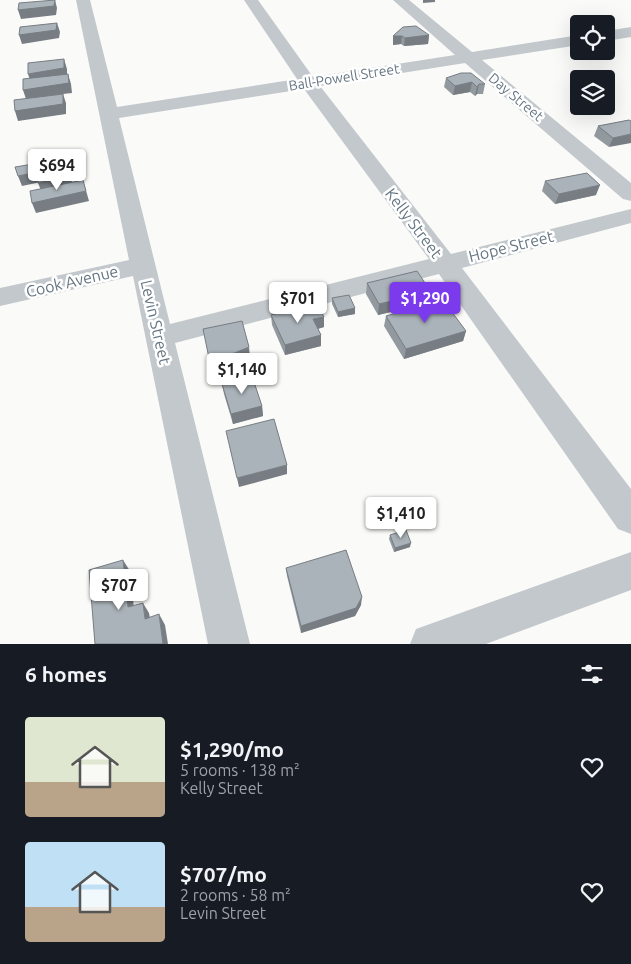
<!DOCTYPE html>
<meta charset="utf-8">
<style>
body{margin:0;font-family:Ubuntu,sans-serif;background:#242831;color:#f1f3f6;height:100vh;display:flex;flex-direction:column;font-size:19px;white-space:nowrap}
*{box-sizing:border-box;margin:0}
p{font-size:16px;color:#9ea1a6}
.icon{flex:none;width:28px;height:28px;fill:none;stroke:currentColor;stroke-width:2;stroke-linecap:round;stroke-linejoin:round}
.map{position:relative;height:644px;overflow:hidden}
.drawer{display:flex;flex-direction:column;background:#171b24;flex:1}
.drawer>*{flex:none}
.buttons{position:absolute;left:570px;top:15px;display:grid;gap:10px}
.buttons a{display:grid;place-items:center;width:45px;height:45px;border-radius:5px;background:#171b24;box-shadow:0 5px 20px #0002;font-size:25px}
.price{position:absolute;translate:-50% -42px;padding:0 11px;border-radius:5px;background:#fff;color:#222;font-size:16px;line-height:32px;filter:drop-shadow(0 1px 2px #0008)}
.price::after{content:'';position:absolute;left:50%;top:30px;width:15px;height:11px;margin-left:-8px;background:inherit;clip-path:polygon(0 0,100% 0,50% 100%)}
.price.current{background:#7c3aed;color:#fff}
ul{padding:0;list-style:none}
li{display:flex;align-items:center;gap:15px;height:125px;padding:0 25px}
li span{display:grid;place-items:center;flex:none;width:140px;height:100px;border-radius:5px;color:#555}
li>.icon{margin-inline-start:auto}
span .icon{width:60px;height:60px;fill:#fffc;stroke-width:1}
li b{font-size:21px}
h2{display:flex;justify-content:space-between;align-items:center;height:60px;padding:0 25px;font-size:21px}
.map>svg:first-child{display:block}
</style>
<div class="map">
<svg width="631" height="644" viewBox="0 0 631 644">
<rect width="100%" height="100%" fill="#fafaf8"/>
<g fill="none" stroke-linecap="round" stroke-linejoin="round">
<g fill="#c3c8cc" fill-rule="evenodd">
<path d="M76,0H90L117,107L297,79L244,0H258L313,77L455,55L393,0H409L472,52L579,35V45L482,60L631,183V201L623,199L465,63L320,86L451,254L631,209V223L462,268L631,489V534L618,529L439,274L175,343L250,644H208L133,276L0,306V288L129,260ZM304,89L429,259L170,324L119,118Z"/>
<path d="M631,27V37L606,41V31Z"/>
<path d="M631,552V590L486,644H410L416,629Z"/>
</g>
</g>
<g fill="#929a9f">
<path d="M403,27L429,35L428,44L404,46L401,44L393,45V36Z"/>
<path d="M446,78L485,84L483,94H477L475,96L470,92L453,95L444,87Z"/>
<path d="M629,120L609,147L594,136L598,126Z"/>
<path d="M545,181L596,195L555,204L542,191Z"/>
<path d="M367,283L431,292L429,303L378,315L366,294Z"/>
<path d="M332,298L355,308V314L338,317L332,304Z"/>
<path d="M271,315L324,327L318,329L321,335V346L285,355L272,325Z"/>
<path d="M386,316L466,331L463,341L404,359L384,326Z"/>
<path d="M222,384L262,406L263,416L233,424L224,394Z"/>
<path d="M390,535L410,547L394,552L389,539Z"/>
<path d="M286,568L361,605L355,616L301,633L287,576Z"/>
</g>
<g fill="#777d82">
<path d="M55,0L57,8L56,15L21,19L18,10Z"/>
<path d="M423,0H435V2L423,3Z"/>
<path d="M57,23L60,32L59,38L22,44L19,35Z"/>
<path d="M429,35L428,44L404,46L405,38Z"/>
<path d="M393,36H402L401,44L393,45Z"/>
<path d="M64,59L67,69V78L31,83L28,74Z"/>
<path d="M68,74L71,84L72,93L63,94L66,103V114L18,121L15,111L26,99L23,90Z"/>
<path d="M472,82L470,92L453,95L455,86Z"/>
<path d="M479,84L477,94L475,96L477,87Z"/>
<path d="M631,134V143L609,147L613,138Z"/>
<path d="M70,158L74,168L71,186L42,193L38,183Z"/>
<path d="M37,172L41,182L22,186L18,176Z"/>
<path d="M83,180L89,201L36,213L32,203Z"/>
<path d="M600,185L596,195L555,204L559,194Z"/>
<path d="M431,292L429,303L378,315L379,304Z"/>
<path d="M355,308V314L338,317V312Z"/>
<path d="M324,317V327L313,330V319Z"/>
<path d="M466,331L463,341L404,359L406,349Z"/>
<path d="M321,335V346L285,355V345Z"/>
<path d="M249,347L250,357L212,374L210,363Z"/>
<path d="M262,406L263,416L233,424L231,414Z"/>
<path d="M287,465V474L239,487L237,478Z"/>
<path d="M411,543L410,547L394,552L395,548Z"/>
<path d="M123,560L130,571L135,618L128,607Z"/>
<path d="M362,597L361,605L355,616L301,633V626Z"/>
<path d="M143,603L149,613L152,629L145,619Z"/>
<path d="M159,614L165,625L168,644H163Z"/>
</g>
<g fill="#aab3b9" stroke="#777d82">
<path d="M55,0L54,6L18,10L19,3Z"/>
<path d="M57,23L56,30L19,35L20,27Z"/>
<path d="M416,26L429,35L405,38L402,36H393L403,27Z"/>
<path d="M64,59V68L28,74V63Z"/>
<path d="M461,73H471L485,84H479L477,87L472,82L455,86L446,78Z"/>
<path d="M68,74L69,83L23,90V79Z"/>
<path d="M63,94V104L15,111L14,100Z"/>
<path d="M629,120L631,121V134L613,138L598,126Z"/>
<path d="M70,158L68,176L38,183L37,172L18,176L15,167Z"/>
<path d="M587,173L600,185L559,194L545,181Z"/>
<path d="M83,180L86,191L32,203L30,191Z"/>
<path d="M417,271L431,292L379,304L367,283Z"/>
<path d="M349,295L355,308L338,312L332,298Z"/>
<path d="M443,300L466,331L406,349L386,316Z"/>
<path d="M317,303L324,317L313,319L321,335L285,345L271,315Z"/>
<path d="M242,321L249,347L210,363L203,329Z"/>
<path d="M252,376L262,406L231,414L222,384Z"/>
<path d="M274,419L287,465L237,478L226,431Z"/>
<path d="M406,530L411,543L395,548L390,535Z"/>
<path d="M346,550L362,597L356,608L301,626L286,568Z"/>
<path d="M123,560L128,607L143,603L145,619L159,614L163,644H95L89,570Z"/>
</g>
<g text-anchor="middle" stroke-width="5" stroke-linejoin="round" paint-order="stroke">
<g font-size="14" fill="#657683" stroke="#fff">
<text transform="translate(344 77) rotate(-9)" y="5">Ball-Powell Street</text>
<text transform="translate(516 97) rotate(40)" y="5">Day Street</text>
</g>
<g font-size="16" fill="#657683" stroke="#fff">
<text transform="translate(414 223) rotate(53)" y="6">Kelly Street</text>
<text transform="translate(511 246) rotate(-14)" y="6">Hope Street</text>
<text transform="translate(72 281) rotate(-13)" y="6">Cook Avenue</text>
<text transform="translate(156 322) rotate(77)" y="6">Levin Street</text>
</g>
</g>
</svg>
<div class="buttons">
<a><svg class="icon" aria-label="locate" viewBox="0 0 24 24"><circle cx="12" cy="12" r="6"/><path d="M12 2v4M12 18v4M2 12h4M18 12h4"/></svg></a>
<a><svg class="icon" aria-label="layers" viewBox="0 0 24 24"><path d="M12 4l9 5-9 5-9-5zM3 14l9 5 9-5"/></svg></a>
</div>
<b class="price" style="left:57px;top:191px">$694</b>
<b class="price" style="left:298px;top:324px">$701</b>
<b class="price current" style="left:425px;top:324px">$1,290</b>
<b class="price" style="left:242px;top:395px">$1,140</b>
<b class="price" style="left:401px;top:539px">$1,410</b>
<b class="price" style="left:119px;top:611px">$707</b>
</div>
<section class="drawer">
<h2>6 homes<svg class="icon" aria-label="filters" viewBox="0 0 24 24"><path d="M4 7h16M4 17h16"/><circle cx="9" cy="7" r="2"/><circle cx="15" cy="17" r="2"/></svg></h2>
<ul>
<li><span style="background:linear-gradient(#dfe7d0 65%,#b9a48a 0)"><svg class="icon" aria-label="home" viewBox="0 0 24 24"><path d="M3 11l9-7 9 7M6 9v11h12V9"/></svg></span><div><b>$1,290/mo</b><p>5 rooms · 138 m²</p><p>Kelly Street</p></div><svg class="icon" aria-label="heart" viewBox="0 0 24 24"><path d="M12 20l-8-8c-3-5 5-10 8-4 3-6 11-1 8 4z"/></svg></li>
<li><span style="background:linear-gradient(#bfe0f5 65%,#b9a48a 0)"><svg class="icon" aria-label="home" viewBox="0 0 24 24"><path d="M3 11l9-7 9 7M6 9v11h12V9"/></svg></span><div><b>$707/mo</b><p>2 rooms · 58 m²</p><p>Levin Street</p></div><svg class="icon" aria-label="heart" viewBox="0 0 24 24"><path d="M12 20l-8-8c-3-5 5-10 8-4 3-6 11-1 8 4z"/></svg></li>
</ul>
</section>
